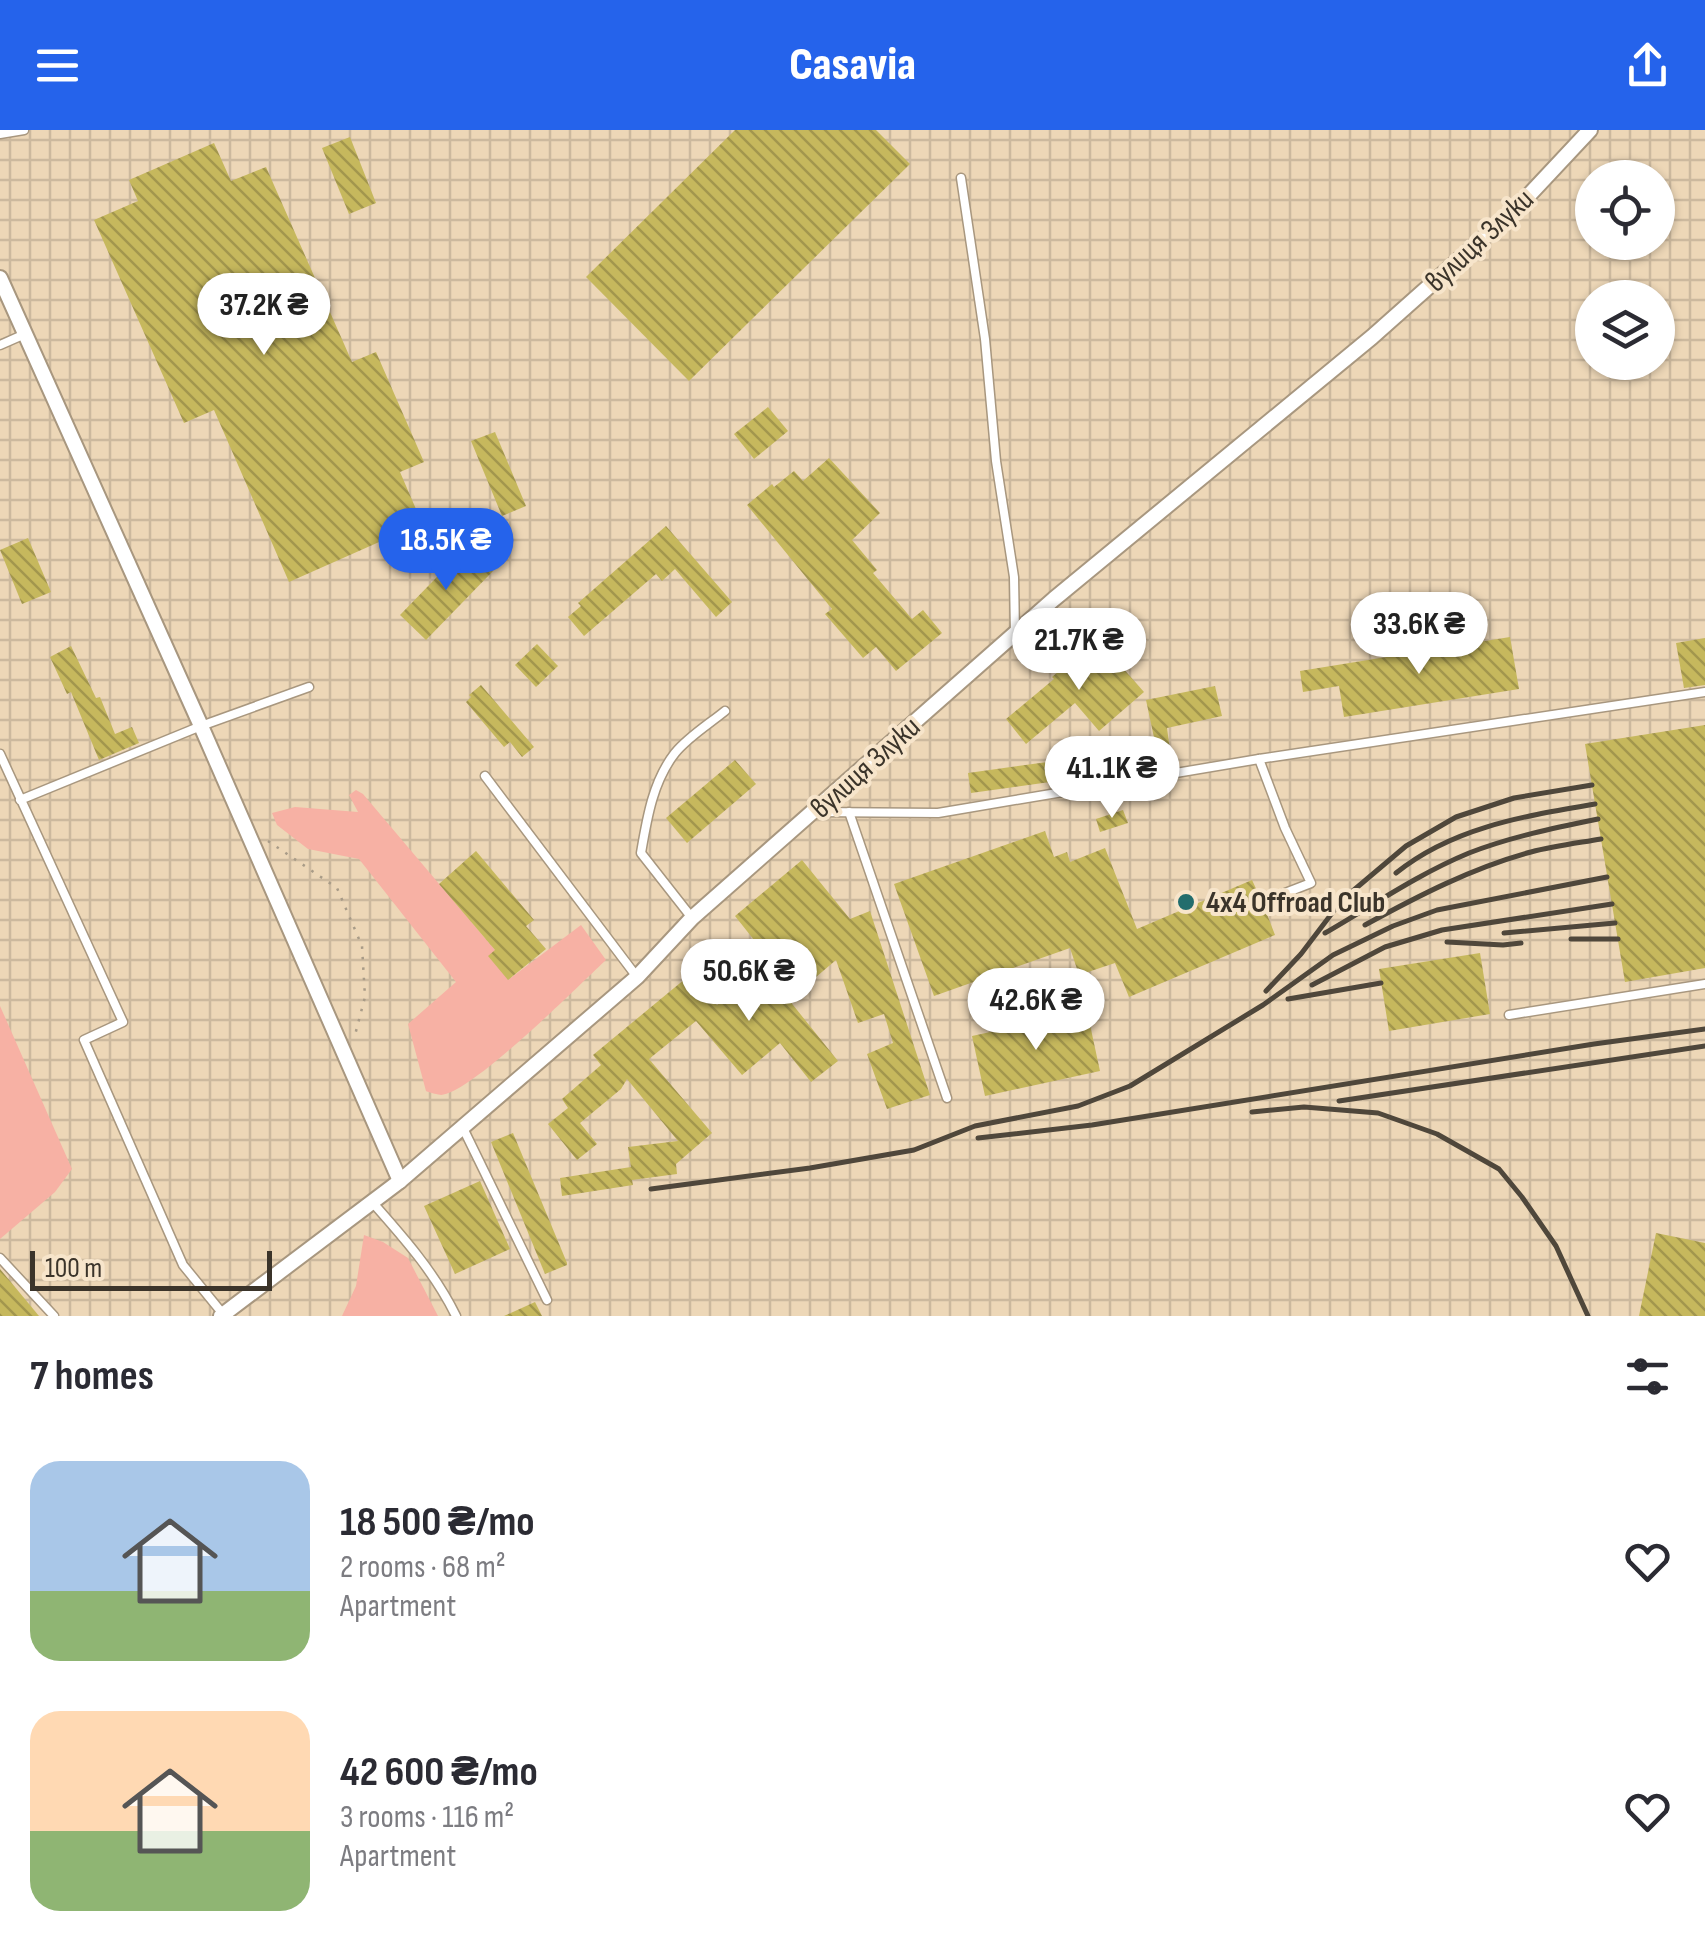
<!DOCTYPE html>
<meta charset="utf-8">
<style>
body{margin:0;font-family:"Sofia Sans Condensed",sans-serif;background:#f2f2f3;color:#2b2b33;height:100vh;display:flex;flex-direction:column;font-size:38px;white-space:nowrap}
*{box-sizing:border-box;margin:0}
p{font-size:32px;color:#7c7c81}
.icon{flex:none;width:55px;height:55px;fill:none;stroke:currentColor;stroke-width:2;stroke-linecap:round;stroke-linejoin:round}
.map{position:relative;height:1186px;overflow:hidden}
.side{display:flex;flex-direction:column;background:#fff;flex:1}
.side>*{flex:none}
.fabs{position:absolute;left:1575px;top:30px;display:grid;gap:20px}
.fabs a{display:grid;place-items:center;width:100px;height:100px;border-radius:50%;background:#fff;box-shadow:0 2px 8px #0004;font-size:50px}
.scale{position:absolute;left:30px;bottom:25px;width:242px;box-sizing:border-box;padding-left:10px;border:5px solid #3b342a;border-top:0;font-size:28px;line-height:35px;white-space:nowrap;color:#3b342a;-webkit-text-stroke:8px #f7e5cb;paint-order:stroke}
.price{position:absolute;translate:-50% -85px;padding:0 22px;border-radius:35px;background:#fff;color:#222;font-size:32px;line-height:65px;filter:drop-shadow(0 2px 5px #0008)}
.price::after{content:'';position:absolute;left:50%;top:60px;width:30px;height:22px;margin-left:-15px;background:inherit;clip-path:polygon(0 0,100% 0,50% 100%)}
.price.selected{background:#2563eb;color:#fff}
ul{padding:0;list-style:none}
li{display:flex;align-items:center;gap:30px;height:250px;padding:0 30px}
li span{display:grid;place-items:center;flex:none;width:280px;height:200px;border-radius:30px;color:#555}
li>.icon{margin-inline-start:auto}
span .icon{width:120px;height:120px;fill:#fffc;stroke-width:1}
li b{font-size:42px}
h2{display:flex;justify-content:space-between;align-items:center;height:120px;padding:0 30px;font-size:42px}
header{display:flex;justify-content:space-between;align-items:center;height:130px;padding:0 30px;background:#2563eb;color:#fff;font-size:45px;font-weight:800}
.map>svg:first-child{display:block}
</style>
<header><svg class="icon" aria-label="menu" viewBox="0 0 24 24"><path d="M4 6h16M4 12h16M4 18h16"/></svg>Casavia<svg class="icon" aria-label="share" viewBox="0 0 24 24"><path d="M12 15V3M7 8l5-5 5 5M5 13v7h14v-7"/></svg></header>
<div class="map">
<svg width="1705" height="1186" viewBox="0 0 1705 1186">
<defs>
<pattern id="industrial-grid" width="8" height="8" patternUnits="userSpaceOnUse" patternTransform="scale(2.5)"><rect width="8" height="8" fill="#edd7b7"/><path d="M0 4h8M4 0v8" fill="none" stroke="#ccb99e"/></pattern>
<pattern id="building-back-hatch" width="6" height="6" patternUnits="userSpaceOnUse" patternTransform="scale(2.5)"><rect width="6" height="6" fill="#c6b85d"/><path d="M-1 5l2 2M0 0l6 6M5-1l2 2" fill="none" stroke="#a2964d"/></pattern>
</defs>
<rect width="100%" height="100%" fill="#f7e5cb"/>
<path fill="url(#industrial-grid)" fill-rule="evenodd" d="M0,0H1705V1186H0ZM1592,48H1658V112H1592ZM1592,168H1658V232H1592Z"/>
<g fill="#f7b1a4">
<path d="M356,660L363,664L495,820L508,850L581,795L606,830C579,855 472,963 441,965C440,965 427,962 426,961L408,894L456,852L359,729L308,719L277,695L272,683L295,677L358,682L349,665Z"/>
<path d="M0,876L72,1039L55,1062L0,1109Z"/>
<path d="M364,1105L383,1112L408,1128L438,1186H342L356,1156Z"/>
</g>
<g fill="url(#building-back-hatch)">
<path d="M735,0H876L910,34L689,251L586,147Z"/>
<path d="M350,7L376,73L349,84L322,18Z"/>
<path d="M214,13L231,51L266,37L352,232L376,222L424,332L400,342L422,393L289,452L214,280L184,293L94,90L138,71L129,50Z"/>
<path d="M768,277L788,301L754,329L734,304Z"/>
<path d="M495,302L526,376L502,386L471,311Z"/>
<path d="M829,328L880,383L852,410L877,440L873,443L912,489L923,480L942,503L896,541L876,517L863,528L825,484L832,479L747,375L772,354L774,357L794,341L803,351Z"/>
<path d="M666,396L732,472L716,487L675,439L662,451L656,444L584,506L568,487L581,476L578,473Z"/>
<path d="M28,408L51,462L22,474L0,420Z"/>
<path d="M467,416L493,441L426,510L400,485Z"/>
<path d="M1510,507L1519,559L1344,587L1339,556L1303,562L1300,541Z"/>
<path d="M1705,508V555L1684,558L1676,513Z"/>
<path d="M1097,509L1144,562L1099,601L1075,573L1026,614L1006,589L1054,549L1052,547Z"/>
<path d="M537,514L558,536L536,557L515,535Z"/>
<path d="M71,516L96,568L100,567L115,604L132,597L139,613L99,630L71,562L67,564L50,527Z"/>
<path d="M481,555L534,617L522,627L510,612L504,617L466,572L471,567L469,565Z"/>
<path d="M1215,556L1222,586L1167,598L1172,635L971,663L968,643L1156,617L1146,570Z"/>
<path d="M1705,595V838L1625,852L1585,614Z"/>
<path d="M735,630L756,654L687,713L666,688Z"/>
<path d="M1123,680L1128,693L1100,702L1096,689Z"/>
<path d="M1045,701L1054,727L1067,722L1070,732L1105,718L1137,799L1252,750L1259,765L1255,770V776L1265,779L1275,805L1129,867L1115,833L1079,845L1070,818L934,866L894,754Z"/>
<path d="M476,721L534,790L526,796L546,819L508,850L488,826L495,820L439,754Z"/>
<path d="M802,730L850,789L870,781L930,965L887,979L867,924L893,913L884,884L858,893L836,830L789,870L838,931L811,952L780,913L742,945L696,891L649,929L712,1003L676,1034L677,1044L632,1050L633,1055L562,1066L560,1048L631,1037L628,1017L678,1011L627,949L621,959L580,993L597,1014L577,1030L548,994L568,978L562,969L601,935L593,925L691,844L717,875L736,859L723,843L758,815L735,786Z"/>
<path d="M1480,823L1490,884L1389,901L1379,839Z"/>
<path d="M1087,881L1100,941L985,966L972,906Z"/>
<path d="M513,1003L567,1133V1135L545,1144L491,1012Z"/>
<path d="M480,1051L510,1119L455,1144L424,1076Z"/>
<path d="M1656,1103L1705,1113V1186H1639Z"/>
<path d="M0,1139L39,1186H0Z"/>
<path d="M535,1172L542,1186H504Z"/>
</g>
<g fill="none" stroke-linecap="round" stroke-linejoin="round">
<defs>
<g id="lane">
<path d="M0,4L24,0"/>
<path d="M961,48L985,209L996,331L1014,447L1015,503"/>
<path d="M0,215L25,204"/>
<path d="M0,624L123,892L84,910L183,1135L223,1184"/>
<path d="M1259,629L1285,698L1311,753L1262,772"/>
<path d="M485,646L637,847"/>
<path d="M20,670L201,596L309,557"/>
<path d="M815,682L938,683L1259,629L1705,562"/>
<path d="M849,682L947,968"/>
<path d="M692,788L641,723C647,688 653,651 675,623C688,607 709,594 725,581"/>
<path d="M1509,885L1705,854"/>
<path d="M462,996L547,1170"/>
<path d="M373,1073C404,1108 435,1143 456,1186"/>
<path d="M0,1128L54,1186"/>
</g>
<g id="street">
<path d="M0,148L201,596L400,1051"/>
<path d="M221,1186L400,1051L637,847L692,788L1054,469L1372,207L1516,79L1590,0"/>
</g>
</defs>
<use href="#lane" stroke="#a8977f" stroke-width="11"/>
<use href="#street" stroke="#a8977f" stroke-width="18"/>
<path stroke="#a89b87" stroke-width="2.5" stroke-dasharray="2.5 8" stroke-linecap="butt" d="M268,711L337,758L362,816L365,867L355,905"/>
<use href="#lane" stroke="#fff" stroke-width="8"/>
<use href="#street" stroke="#fff" stroke-width="14"/>
<g stroke="#4f473b" stroke-width="5">
<path d="M1396,743C1453,697 1525,686 1595,674"/>
<path d="M1365,795C1418,766 1472,738 1531,722C1554,716 1578,713 1601,709"/>
<path d="M1325,803C1372,776 1418,744 1469,723C1510,707 1554,698 1598,689"/>
<path d="M1504,803L1615,793"/>
<path d="M1571,809H1618"/>
<path d="M1447,812L1503,815L1521,813"/>
<path d="M1312,855L1385,817L1442,800L1612,774"/>
<path d="M1266,861L1301,824L1342,770L1406,716L1456,687L1514,668L1592,655"/>
<path d="M1288,869L1381,853"/>
<path d="M1339,971L1705,916"/>
<path d="M1252,982L1304,977L1378,983L1437,1004L1499,1039L1522,1067L1556,1116L1588,1186"/>
<path d="M978,1008L1092,995L1594,914L1705,899"/>
<path d="M651,1059L810,1038L914,1020L975,996L1078,976L1130,956L1263,875L1333,825L1393,796L1437,780L1607,747"/>
</g>
</g>
<circle fill="#226d6d" stroke="#f7e5cb" stroke-width="4" cx="1186" cy="772" r="10"/>
<g text-anchor="middle" stroke-width="8" stroke-linejoin="round" paint-order="stroke">
<g font-size="30" fill="#3b342a" stroke="#f7e5cb">
<text transform="translate(1479 110) rotate(-43)" y="10">вулиця Злуки</text>
<text transform="translate(865 637) rotate(-42)" y="10">вулиця Злуки</text>
</g>
<g font-size="30" font-weight="bold" fill="#3b342a" stroke="#f7e5cb" text-anchor="start">
<text x="1206" y="782">4x4 Offroad Club</text>
</g>
</g>
</svg>
<div class="fabs">
<a><svg class="icon" aria-label="locate" viewBox="0 0 24 24"><circle cx="12" cy="12" r="6"/><path d="M12 2v4M12 18v4M2 12h4M18 12h4"/></svg></a>
<a><svg class="icon" aria-label="layers" viewBox="0 0 24 24"><path d="M12 4l9 5-9 5-9-5zM3 14l9 5 9-5"/></svg></a>
</div>
<div class="scale">100 m</div>
<b class="price" style="left:264px;top:228px">37.2K ₴</b>
<b class="price selected" style="left:446px;top:463px">18.5K ₴</b>
<b class="price" style="left:1419px;top:547px">33.6K ₴</b>
<b class="price" style="left:1079px;top:563px">21.7K ₴</b>
<b class="price" style="left:1112px;top:691px">41.1K ₴</b>
<b class="price" style="left:749px;top:894px">50.6K ₴</b>
<b class="price" style="left:1036px;top:923px">42.6K ₴</b>
</div>
<section class="side">
<h2>7 homes<svg class="icon" aria-label="filters" viewBox="0 0 24 24"><path d="M4 7h16M4 17h16"/><circle cx="9" cy="7" r="2"/><circle cx="15" cy="17" r="2"/></svg></h2>
<ul>
<li><span style="background:linear-gradient(#a9c7e8 65%,#8fb573 0)"><svg class="icon" aria-label="home" viewBox="0 0 24 24"><path d="M3 11l9-7 9 7M6 9v11h12V9"/></svg></span><div><b>18 500 ₴/mo</b><p>2 rooms · 68 m²</p><p>Apartment</p></div><svg class="icon" aria-label="heart" viewBox="0 0 24 24"><path d="M12 20l-8-8c-3-5 5-10 8-4 3-6 11-1 8 4z"/></svg></li>
<li><span style="background:linear-gradient(#ffd9b3 60%,#8fb573 0)"><svg class="icon" aria-label="home" viewBox="0 0 24 24"><path d="M3 11l9-7 9 7M6 9v11h12V9"/></svg></span><div><b>42 600 ₴/mo</b><p>3 rooms · 116 m²</p><p>Apartment</p></div><svg class="icon" aria-label="heart" viewBox="0 0 24 24"><path d="M12 20l-8-8c-3-5 5-10 8-4 3-6 11-1 8 4z"/></svg></li>
</ul>
</section>
